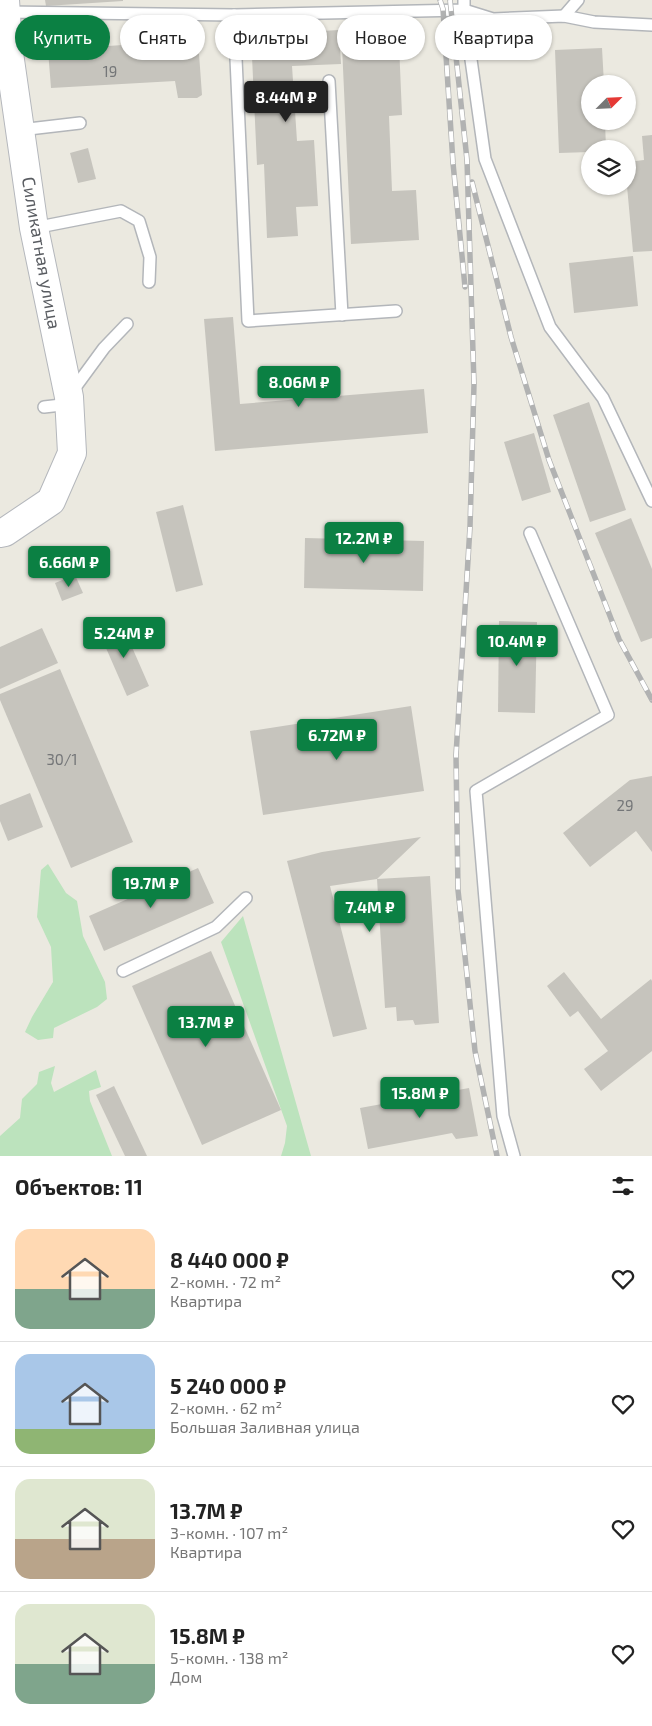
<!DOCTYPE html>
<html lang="ru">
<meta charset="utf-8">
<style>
body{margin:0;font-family:"Exo 2",sans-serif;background:#f2f2f2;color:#222;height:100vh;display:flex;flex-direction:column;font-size:19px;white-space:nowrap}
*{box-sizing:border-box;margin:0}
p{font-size:16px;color:#767676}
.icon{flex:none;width:28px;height:28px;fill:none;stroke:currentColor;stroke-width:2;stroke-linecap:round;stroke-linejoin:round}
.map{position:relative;height:1156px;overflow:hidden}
.drawer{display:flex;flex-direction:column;background:#fff;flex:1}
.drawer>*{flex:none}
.top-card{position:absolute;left:15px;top:15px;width:622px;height:45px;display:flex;gap:10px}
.needle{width:32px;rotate:66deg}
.tools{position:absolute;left:581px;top:75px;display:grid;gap:10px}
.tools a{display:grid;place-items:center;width:55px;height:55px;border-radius:50%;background:#fff;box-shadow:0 1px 4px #0004;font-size:25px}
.price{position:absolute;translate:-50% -42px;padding:0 11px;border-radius:5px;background:#0b8043;color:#fff;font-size:16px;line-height:32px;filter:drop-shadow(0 1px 2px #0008)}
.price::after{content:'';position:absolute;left:50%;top:30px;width:15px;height:11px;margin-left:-8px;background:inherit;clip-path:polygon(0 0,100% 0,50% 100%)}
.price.selected{background:#222;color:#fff}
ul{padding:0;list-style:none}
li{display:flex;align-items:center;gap:15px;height:125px;padding:0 15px}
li+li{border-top:1px solid #e0e0e0}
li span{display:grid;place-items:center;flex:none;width:140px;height:100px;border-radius:15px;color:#555}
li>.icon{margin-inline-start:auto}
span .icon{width:60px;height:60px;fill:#fffc;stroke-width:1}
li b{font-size:21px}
h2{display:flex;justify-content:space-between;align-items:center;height:60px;padding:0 15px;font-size:21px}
.pill{padding:0 18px;border-radius:22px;background:#fff;box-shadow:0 1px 4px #0004;font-size:18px;line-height:45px}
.pill.selected{background:#0b8043;color:#fff}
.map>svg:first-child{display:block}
</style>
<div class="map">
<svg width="652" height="1156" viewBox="0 0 652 1156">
<rect width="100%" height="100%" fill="#ebe9e0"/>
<g fill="#bce3bd">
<path d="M48,864L66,893L77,901L83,936L105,982L107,999L97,1007L54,1028L53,1038L38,1040L25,1032L32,1017L53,982L51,947L37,917L41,870Z"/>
<path d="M243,916L311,1156H281L285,1143L287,1126L221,942Z"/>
<path d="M55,1066L51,1083L54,1092L96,1070L101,1087L89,1091L90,1101L112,1156H0V1136L20,1118L22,1099L37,1084L39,1072Z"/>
</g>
<g fill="#c6c4bd">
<path d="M45,0H123V1L46,6Z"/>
<path d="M339,30L341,64L292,66L297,141L314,140L318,206L296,207L298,236L267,238L264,164L257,165L251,35Z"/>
<path d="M198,40L202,95L197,98H178L175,81L51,88L48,50Z"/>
<path d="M399,44L402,115L389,116L392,191L416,190L419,240L351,244L342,46Z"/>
<path d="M602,48L604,84H590V121H605L606,149H590V152L559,153L555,50Z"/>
<path d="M652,135V251L633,252L627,186L628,162L644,160L642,136Z"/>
<path d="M88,148L96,179L78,183L70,153Z"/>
<path d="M633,256L638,306L574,313L569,263Z"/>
<path d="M233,317L240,404L424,389L428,433L215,451L204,319Z"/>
<path d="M589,402L626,510L590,522L553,415Z"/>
<path d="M534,433L551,492L522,501L504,442Z"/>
<path d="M183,505L203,585L176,592L156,512Z"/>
<path d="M631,518L652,569V638L641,642L595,533Z"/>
<path d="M305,538L424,541L423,591L304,588Z"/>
<path d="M75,575L83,593L62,601L55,583Z"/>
<path d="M499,621L537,622L535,713L498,712Z"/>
<path d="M121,622L149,686L127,696L99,632Z"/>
<path d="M42,628L58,663L0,689V647Z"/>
<path d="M60,669L133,842L71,868L0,700V694Z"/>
<path d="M411,706L424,791L263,815L250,731Z"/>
<path d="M652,776V852L636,831L590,867L563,833L630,780Z"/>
<path d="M30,793L43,827L8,841L0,821V805Z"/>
<path d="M421,837L377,879L430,876L439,1023L415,1025L413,1020L397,1021L396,1007L385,1008L377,879L330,886L367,1029L333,1037L287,861L322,852Z"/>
<path d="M198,868L214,903L104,951L89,916Z"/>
<path d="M211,951L281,1110L202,1145L132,986Z"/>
<path d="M564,972L601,1019L651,979L652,981V1051L601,1091L584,1069L608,1051L578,1011L570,1017L547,986Z"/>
<path d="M114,1086L147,1156H125L96,1095Z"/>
<path d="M469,1088L478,1136L456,1139L452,1133L368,1149L360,1108Z"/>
</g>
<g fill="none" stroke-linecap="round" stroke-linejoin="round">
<defs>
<g id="lane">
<path d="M5,12L234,15L464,10V0"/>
<path d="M234,15L248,321L396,311"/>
<path d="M564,16L578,0"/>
<path d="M652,25L594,22L564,16L493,19L464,10L485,159L550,327L603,398L652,501"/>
<path d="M329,81L342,315"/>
<path d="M20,130L80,123"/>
<path d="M34,228L121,211L139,221L150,257L149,282"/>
<path d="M71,393L104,348L127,324"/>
<path d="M44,407L70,404"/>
<path d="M123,971L216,927L246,898"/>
<path d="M514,1156L503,1116L476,791L608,715L530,533"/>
</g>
<path id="secondary" d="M0,533L5,532L51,501L72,453L69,397L34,228L8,46L5,0"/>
</defs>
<use href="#lane" stroke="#b3b6ba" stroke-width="14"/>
<use href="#secondary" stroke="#b4b7bc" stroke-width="30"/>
<use href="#lane" stroke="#fff" stroke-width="11"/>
<use href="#secondary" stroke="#fff" stroke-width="28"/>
<defs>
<g id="rail">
<path d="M440,0L443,9L453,163L465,287"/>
<path d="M450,0L467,160L474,384L470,527L456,755L458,890L475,1051L497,1156"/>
<path d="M472,182L511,337L549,460L619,639L652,700"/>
</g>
</defs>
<use href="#rail" stroke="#b1b2b2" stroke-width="5.5"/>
<use href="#rail" stroke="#fff" stroke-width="4" stroke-dasharray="11" stroke-linecap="butt"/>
</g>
<g text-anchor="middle" stroke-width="4.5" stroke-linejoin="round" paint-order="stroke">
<g font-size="15" fill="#747678">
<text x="110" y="77">19</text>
<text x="62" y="765">30/1</text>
<text x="625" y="811">29</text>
</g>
<g font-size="18" fill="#595c61" stroke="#fff">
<text transform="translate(41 253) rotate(80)" y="6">Силикатная улица</text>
</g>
</g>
</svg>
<div class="tools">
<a><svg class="needle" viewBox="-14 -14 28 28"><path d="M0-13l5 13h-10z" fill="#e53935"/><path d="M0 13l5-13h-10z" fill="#767676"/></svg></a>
<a><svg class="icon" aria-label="layers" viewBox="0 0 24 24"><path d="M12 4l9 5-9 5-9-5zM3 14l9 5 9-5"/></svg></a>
</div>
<b class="price selected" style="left:286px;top:123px">8.44M ₽</b>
<b class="price" style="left:299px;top:408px">8.06M ₽</b>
<b class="price" style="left:364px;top:564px">12.2M ₽</b>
<b class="price" style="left:69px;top:588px">6.66M ₽</b>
<b class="price" style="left:124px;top:659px">5.24M ₽</b>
<b class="price" style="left:517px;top:667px">10.4M ₽</b>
<b class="price" style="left:337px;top:761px">6.72M ₽</b>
<b class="price" style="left:151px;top:909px">19.7M ₽</b>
<b class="price" style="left:370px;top:933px">7.4M ₽</b>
<b class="price" style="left:206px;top:1048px">13.7M ₽</b>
<b class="price" style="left:420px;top:1119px">15.8M ₽</b>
<div class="top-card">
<a class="pill selected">Купить</a>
<a class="pill">Снять</a>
<a class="pill">Фильтры</a>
<a class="pill">Новое</a>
<a class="pill">Квартира</a>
</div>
</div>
<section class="drawer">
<h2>Объектов: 11<svg class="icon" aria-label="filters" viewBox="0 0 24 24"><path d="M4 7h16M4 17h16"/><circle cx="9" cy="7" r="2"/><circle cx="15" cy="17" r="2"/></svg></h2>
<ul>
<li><span style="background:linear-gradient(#ffd9b3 60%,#7fa58c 0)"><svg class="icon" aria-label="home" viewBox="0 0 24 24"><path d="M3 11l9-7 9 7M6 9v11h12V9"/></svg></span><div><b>8 440 000 ₽</b><p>2-комн. · 72 m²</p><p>Квартира</p></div><svg class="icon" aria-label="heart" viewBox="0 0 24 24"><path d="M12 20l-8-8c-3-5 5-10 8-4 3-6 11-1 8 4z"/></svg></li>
<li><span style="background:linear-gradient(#a9c7e8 75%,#8fb573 0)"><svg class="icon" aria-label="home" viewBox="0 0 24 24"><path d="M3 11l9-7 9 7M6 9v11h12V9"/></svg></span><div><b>5 240 000 ₽</b><p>2-комн. · 62 m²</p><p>Большая Заливная улица</p></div><svg class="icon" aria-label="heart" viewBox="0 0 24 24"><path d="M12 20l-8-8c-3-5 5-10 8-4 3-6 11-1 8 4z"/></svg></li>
<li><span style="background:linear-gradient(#dfe7d0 60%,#b9a48a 0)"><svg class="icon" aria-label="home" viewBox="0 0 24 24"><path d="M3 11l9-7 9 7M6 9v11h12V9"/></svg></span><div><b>13.7M ₽</b><p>3-комн. · 107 m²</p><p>Квартира</p></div><svg class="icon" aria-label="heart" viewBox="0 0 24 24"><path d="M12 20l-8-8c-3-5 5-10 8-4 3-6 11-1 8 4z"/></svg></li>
<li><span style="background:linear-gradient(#dfe7d0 60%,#7fa58c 0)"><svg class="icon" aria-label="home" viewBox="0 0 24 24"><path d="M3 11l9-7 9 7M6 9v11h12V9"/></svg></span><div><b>15.8M ₽</b><p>5-комн. · 138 m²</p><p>Дом</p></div><svg class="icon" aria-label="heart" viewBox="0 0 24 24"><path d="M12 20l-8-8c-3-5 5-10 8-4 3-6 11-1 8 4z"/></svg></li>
</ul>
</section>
